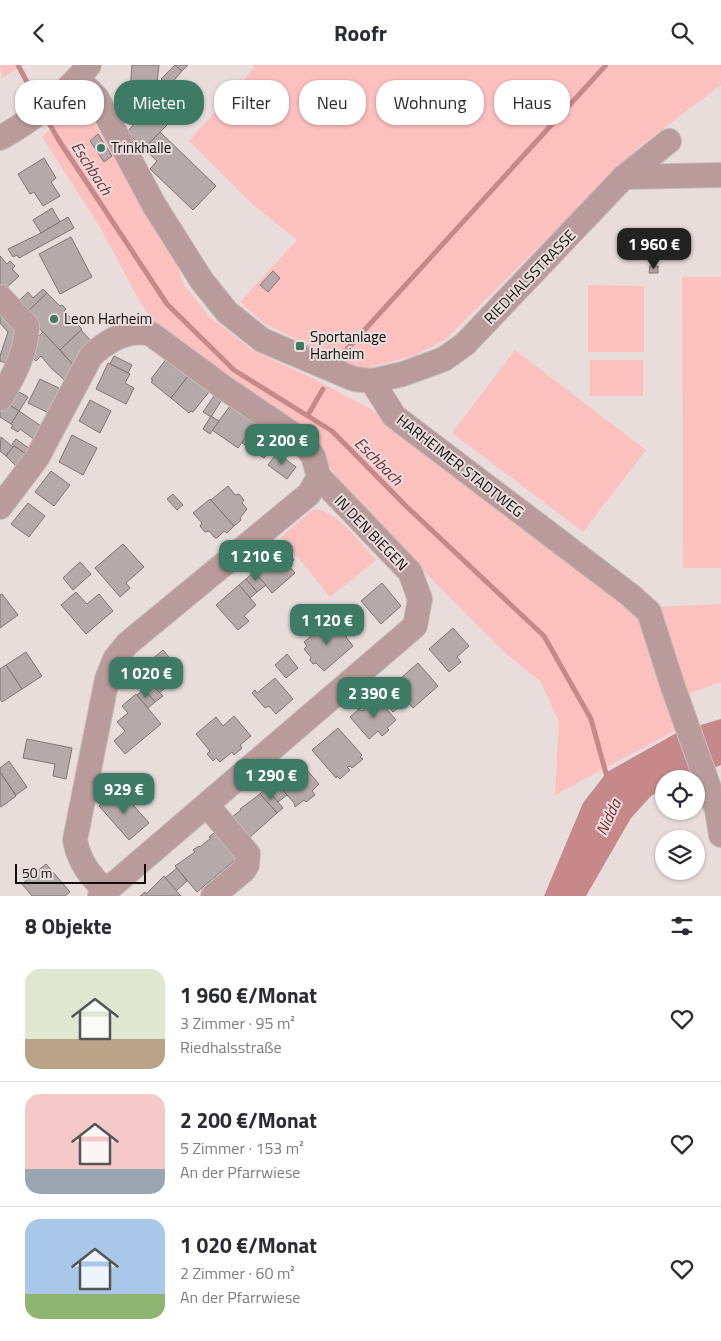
<!DOCTYPE html>
<html lang="de">
<meta charset="utf-8">
<style>
body{margin:0;font-family:"Titillium Web",sans-serif;background:#f7f7f7;color:#2b2b33;height:100vh;display:flex;flex-direction:column;font-size:19px;white-space:nowrap}
*{box-sizing:border-box;margin:0}
p{font-size:16px;color:#7c7c81}
.icon{flex:none;width:28px;height:28px;fill:none;stroke:currentColor;stroke-width:2;stroke-linecap:round;stroke-linejoin:round}
.map{position:relative;height:831px;overflow:hidden}
.sheet{display:flex;flex-direction:column;background:#fff;flex:1}
.sheet>*{flex:none}
.top-card{position:absolute;left:15px;top:15px;width:691px;height:45px;display:flex;gap:10px}
.controls{position:absolute;left:655px;top:705px;display:grid;gap:10px}
.controls a{display:grid;place-items:center;width:50px;height:50px;border-radius:50%;background:#fff;box-shadow:0 1px 4px #0004;font-size:25px}
.scale{position:absolute;left:15px;bottom:12px;width:131px;box-sizing:border-box;padding-left:5px;border:2px solid #110d0d;border-top:0;font-size:14px;line-height:18px;white-space:nowrap;color:#110d0d;-webkit-text-stroke:4px #e9dddc;paint-order:stroke}
.price{position:absolute;translate:-50% -42px;padding:0 11px;border-radius:10px;background:#3d7b66;color:#fff;font-size:16px;line-height:32px;filter:drop-shadow(0 1px 2px #0008)}
.price::after{content:'';position:absolute;left:50%;top:30px;width:15px;height:11px;margin-left:-8px;background:inherit;clip-path:polygon(0 0,100% 0,50% 100%)}
.price.selected{background:#222;color:#fff}
ul{padding:0;list-style:none}
li{display:flex;align-items:center;gap:15px;height:125px;padding:0 25px}
li+li{border-top:1px solid #e1e1e2}
li span{display:grid;place-items:center;flex:none;width:140px;height:100px;border-radius:15px;color:#555}
li>.icon{margin-inline-start:auto}
span .icon{width:60px;height:60px;fill:#fffc;stroke-width:1}
li b{font-size:21px}
h2{display:flex;justify-content:space-between;align-items:center;height:60px;padding:0 25px;font-size:21px}
.pill{padding:0 18px;border-radius:20px;background:#fff;box-shadow:0 1px 4px #0004;font-size:18px;line-height:45px}
.pill.selected{background:#3d7b66;color:#fff}
header{display:flex;justify-content:space-between;align-items:center;height:65px;padding:0 25px;background:#fff;font-size:22px;font-weight:700}
.map>svg:first-child{display:block}
</style>
<header><svg class="icon" aria-label="back" viewBox="0 0 24 24"><path d="M15 5l-7 7 7 7"/></svg>Roofr<svg class="icon" aria-label="search" viewBox="0 0 24 24"><circle cx="10" cy="10" r="6"/><path d="M15 15l6 6"/></svg></header>
<div class="map">
<svg width="721" height="831" viewBox="0 0 721 831">
<rect width="100%" height="100%" fill="#e9dddc"/>
<g fill="#fcc0bf">
<path d="M0,0H24L2,13Z"/>
<path d="M252,0H721V20L639,82L445,275L413,291L359,305L265,259L240,237L297,175L252,139L189,76L254,3Z"/>
<path d="M80,33L176,197L184,220L209,251L252,285L312,313L371,344L635,543L721,539V617L671,635L678,664L555,730L559,657L541,617L504,587L346,428L320,385L162,271L139,235L100,162L42,72L62,54Z"/>
<path d="M682,212H721V503H683Z"/>
<path d="M588,220L644,221V287H588Z"/>
<path d="M515,285L646,385L583,467L452,368Z"/>
<rect x="590" y="295" width="53" height="36"/>
<path d="M313,444C338,445 360,478 376,495L330,532L281,472Z"/>
</g>
<path fill="#c68888" d="M721,654V700L686,714H664V724L651,731L631,753L586,831H544L583,738L607,707L680,666Z"/>
<g fill="none" stroke-linecap="round" stroke-linejoin="round">
<g stroke="#c68888" stroke-width="5">
<path d="M18,0L39,40"/>
<path d="M45,51L58,74L167,239L234,305L332,366L406,441L544,571L591,654L607,712"/>
<path d="M339,293L606,0"/>
<path d="M308,350L323,324"/>
</g>
</g>
<g fill="#b5a9a9" stroke="#807675">
<path d="M132,0H159L156,27L130,25Z"/>
<path d="M175,0L182,6L169,21L161,14Z"/>
<path d="M175,0H188L182,6Z"/>
<path d="M149,42L167,60L144,84L127,67Z"/>
<path d="M160,67L216,121L193,145L150,104L157,96L144,84Z"/>
<path d="M98,69L112,91L104,97L90,76Z"/>
<path d="M44,93L56,113L51,117L60,131L43,141L34,127L30,129L18,109Z"/>
<path d="M52,143L60,157L41,168L33,155Z"/>
<path d="M68,152L74,163L19,193L17,190L13,192L8,184L41,168Z"/>
<path d="M71,172L92,212L60,229L39,189Z"/>
<path d="M0,191L7,199L10,196L15,201L12,204L19,211L3,226L0,222Z"/>
<path d="M650,201H658V208H649Z"/>
<path d="M273,206L280,213L268,227L260,220Z"/>
<path d="M43,224L47,228L25,249L16,239L28,227L33,233Z"/>
<path d="M47,228L60,241L62,240L66,244L64,246L82,264L60,285L25,249Z"/>
<path d="M6,247L20,264L11,300L0,296V291L8,267L0,258V252Z"/>
<path d="M81,265L91,276L77,304L60,285Z"/>
<path d="M43,267L77,304L69,319L51,303L41,291L36,296L27,288L30,280Z"/>
<path d="M114,291L132,300L128,308L110,299Z"/>
<path d="M167,293L189,310L171,333L151,317L153,315L151,314Z"/>
<path d="M108,298L130,309L125,318L134,323L126,339L96,324Z"/>
<path d="M189,310L209,327L193,347L191,346L189,348L171,333Z"/>
<path d="M40,314L65,326L53,350L28,338Z"/>
<path d="M12,323L28,332L19,346L4,337Z"/>
<path d="M214,331L221,336L211,352L203,347Z"/>
<path d="M90,335L111,346L100,368L79,356Z"/>
<path d="M4,337L19,346L11,359L0,352V343Z"/>
<path d="M230,341L255,359L238,383L212,365Z"/>
<path d="M19,346L44,363L35,375L20,364L18,367L11,363L13,360L11,359Z"/>
<path d="M211,351L219,356L210,369L203,364Z"/>
<path d="M255,359L280,372L264,393L242,378Z"/>
<path d="M72,370L97,383L83,410L59,397Z"/>
<path d="M1,372L13,382L6,391L0,386Z"/>
<path d="M16,374L30,384L26,389L12,379Z"/>
<path d="M14,381L26,389L17,402L6,391Z"/>
<path d="M277,388L296,402L287,414L268,400Z"/>
<path d="M51,406L70,420L54,441L35,427Z"/>
<path d="M228,421L235,430L239,429L244,435L242,438L247,444L240,453L241,455L234,461L211,435Z"/>
<path d="M173,429L183,440L177,445L167,434Z"/>
<path d="M210,434L234,461L227,468L224,466L217,473H215L209,466L205,467L200,461L202,458L193,448Z"/>
<path d="M28,438L45,451L29,472L11,459Z"/>
<path d="M123,479L144,502L126,518L130,523L120,532L95,503Z"/>
<path d="M284,482L294,495L288,500L277,488Z"/>
<path d="M277,487L295,508L272,528L254,506Z"/>
<path d="M80,497L91,509L73,525L63,513Z"/>
<path d="M254,507L266,520L257,527L246,514Z"/>
<path d="M246,514L257,527L250,533L239,520Z"/>
<path d="M382,518L401,541L381,559L361,536Z"/>
<path d="M239,520L256,540L244,551L249,556L238,565L216,540Z"/>
<path d="M76,527L87,539L99,529L113,546L86,569L61,540Z"/>
<path d="M2,529L18,550L0,563V530Z"/>
<path d="M334,558L341,567L344,566L347,570L346,572L353,581L324,606L316,598L313,599L310,595L311,592L304,584L307,581L304,577L326,559L329,562Z"/>
<path d="M453,563L469,581L457,592L461,597L449,607L429,584Z"/>
<path d="M163,585L183,609L159,628L139,605Z"/>
<path d="M26,587L42,611L22,624L6,600Z"/>
<path d="M287,589L298,603L286,613L275,600Z"/>
<path d="M418,598L438,621L413,643L393,620Z"/>
<path d="M6,600L22,624L2,637L0,634V604Z"/>
<path d="M275,613L293,634L276,649L269,641L265,643L252,628L255,625L257,628Z"/>
<path d="M151,619L163,631L155,637L144,624Z"/>
<path d="M390,622L400,633L395,638L385,626Z"/>
<path d="M144,624L155,637L148,643L137,630Z"/>
<path d="M385,626L399,642L393,647L379,631Z"/>
<path d="M136,629L161,659L125,689L114,676L125,666L117,657L128,648L122,641Z"/>
<path d="M377,633L396,655L387,663L389,665L382,671L378,666L369,674L350,652L359,644L362,646Z"/>
<path d="M234,651L251,671L240,680L242,683L234,690L232,687L220,697L216,693L213,696L207,689L210,686L196,669L216,652L223,661Z"/>
<path d="M338,663L362,690L360,692L363,694L352,703L350,701L347,702L350,705L340,714L337,711L336,713L312,685Z"/>
<path d="M27,674L72,683L66,714L53,711L55,699L23,693Z"/>
<path d="M9,696L27,722L16,730L0,707V703Z"/>
<path d="M299,696L319,719L312,726L315,730L306,737L304,735L295,742L294,738L275,716Z"/>
<path d="M0,707L16,731L1,742L0,741Z"/>
<path d="M275,716L287,730L278,737L266,723Z"/>
<path d="M266,723L283,743L277,748L260,729Z"/>
<path d="M119,724L149,758L129,775L99,741Z"/>
<path d="M260,729L277,748L250,772L232,752L241,745L240,744Z"/>
<path d="M218,765L240,791L197,827L175,801L195,787L193,785L199,781L200,782L211,773L209,772Z"/>
<path d="M46,799L70,827L65,831H32L22,819Z"/>
<path d="M177,803L187,816L176,826L165,813Z"/>
<path d="M164,811L181,831H140L145,827L146,829Z"/>
</g>
<g fill="none" stroke-linecap="round" stroke-linejoin="round">
<defs>
<g id="minor">
<path d="M78,14L97,33L154,140L202,216L227,247L262,275L354,314L372,316L403,309L444,294L465,279L624,112L669,76"/>
<path d="M0,73C30,57 68,27 89,0"/>
<path d="M624,112L721,110"/>
<path d="M0,232L27,261C27,287 13,312 0,334"/>
<path d="M372,316L394,351L630,530L649,547L673,622L717,745L721,770"/>
<path d="M0,442L37,393L91,291C107,276 128,263 151,269L223,322L300,374L313,391L319,412L309,429L127,579L115,594L107,614L75,775C79,797 90,811 106,826"/>
<path d="M207,740L248,789L247,800L244,805L213,831"/>
<path d="M100,831L415,561L420,534L410,507L319,412"/>
</g>
</defs>
<use href="#minor" stroke="#c6bcbb" stroke-width="26"/>
<use href="#minor" stroke="#b89b9a" stroke-width="24"/>
</g>
<g fill="#3d7b66" stroke="#e9dddc" stroke-width="2">
<circle cx="101" cy="83" r="5"/>
<circle cx="54" cy="254" r="5"/>
<rect x="295" y="276" width="10" height="10" rx="2.5"/>
</g>
<g text-anchor="middle" stroke-width="4" stroke-linejoin="round" paint-order="stroke">
<g font-size="15" fill="#110d0d" stroke="#e9dddc" text-anchor="start">
<text x="111" y="88">Trinkhalle</text>
<text x="64" y="259">Leon Harheim</text>
<text x="310" y="277">Sportanlage<tspan x="310" dy="17">Harheim</tspan></text>
</g>
<g font-size="15" fill="#110d0d" stroke="#e9dddc">
<text transform="translate(530 212) rotate(-46)" y="5">RIEDHALSSTRASSE</text>
<text transform="translate(460 401) rotate(38)" y="5">HARHEIMER STADTWEG</text>
<text transform="translate(371 468) rotate(46)" y="5">IN DEN BIEGEN</text>
</g>
<g font-size="16" font-style="italic" fill="#792d31" stroke="#e9dddc">
<text transform="translate(92 103) rotate(57)" y="6">Eschbach</text>
<text transform="translate(379 396) rotate(45)" y="6">Eschbach</text>
<text transform="translate(608 752) rotate(-65)" y="6">Nidda</text>
</g>
</g>
</svg>
<div class="controls">
<a><svg class="icon" aria-label="locate" viewBox="0 0 24 24"><circle cx="12" cy="12" r="6"/><path d="M12 2v4M12 18v4M2 12h4M18 12h4"/></svg></a>
<a><svg class="icon" aria-label="layers" viewBox="0 0 24 24"><path d="M12 4l9 5-9 5-9-5zM3 14l9 5 9-5"/></svg></a>
</div>
<div class="scale">50 m</div>
<b class="price selected" style="left:654px;top:205px">1 960 €</b>
<b class="price" style="left:282px;top:401px">2 200 €</b>
<b class="price" style="left:256px;top:517px">1 210 €</b>
<b class="price" style="left:327px;top:581px">1 120 €</b>
<b class="price" style="left:146px;top:634px">1 020 €</b>
<b class="price" style="left:374px;top:654px">2 390 €</b>
<b class="price" style="left:271px;top:736px">1 290 €</b>
<b class="price" style="left:124px;top:750px">929 €</b>
<div class="top-card">
<a class="pill">Kaufen</a>
<a class="pill selected">Mieten</a>
<a class="pill">Filter</a>
<a class="pill">Neu</a>
<a class="pill">Wohnung</a>
<a class="pill">Haus</a>
</div>
</div>
<section class="sheet">
<h2>8 Objekte<svg class="icon" aria-label="filters" viewBox="0 0 24 24"><path d="M4 7h16M4 17h16"/><circle cx="9" cy="7" r="2"/><circle cx="15" cy="17" r="2"/></svg></h2>
<ul>
<li><span style="background:linear-gradient(#dfe7d0 70%,#b9a48a 0)"><svg class="icon" aria-label="home" viewBox="0 0 24 24"><path d="M3 11l9-7 9 7M6 9v11h12V9"/></svg></span><div><b>1 960 €/Monat</b><p>3 Zimmer · 95 m²</p><p>Riedhalsstraße</p></div><svg class="icon" aria-label="heart" viewBox="0 0 24 24"><path d="M12 20l-8-8c-3-5 5-10 8-4 3-6 11-1 8 4z"/></svg></li>
<li><span style="background:linear-gradient(#f6c9c9 75%,#9aa5b1 0)"><svg class="icon" aria-label="home" viewBox="0 0 24 24"><path d="M3 11l9-7 9 7M6 9v11h12V9"/></svg></span><div><b>2 200 €/Monat</b><p>5 Zimmer · 153 m²</p><p>An der Pfarrwiese</p></div><svg class="icon" aria-label="heart" viewBox="0 0 24 24"><path d="M12 20l-8-8c-3-5 5-10 8-4 3-6 11-1 8 4z"/></svg></li>
<li><span style="background:linear-gradient(#a9c7e8 75%,#8fb573 0)"><svg class="icon" aria-label="home" viewBox="0 0 24 24"><path d="M3 11l9-7 9 7M6 9v11h12V9"/></svg></span><div><b>1 020 €/Monat</b><p>2 Zimmer · 60 m²</p><p>An der Pfarrwiese</p></div><svg class="icon" aria-label="heart" viewBox="0 0 24 24"><path d="M12 20l-8-8c-3-5 5-10 8-4 3-6 11-1 8 4z"/></svg></li>
</ul>
</section>
